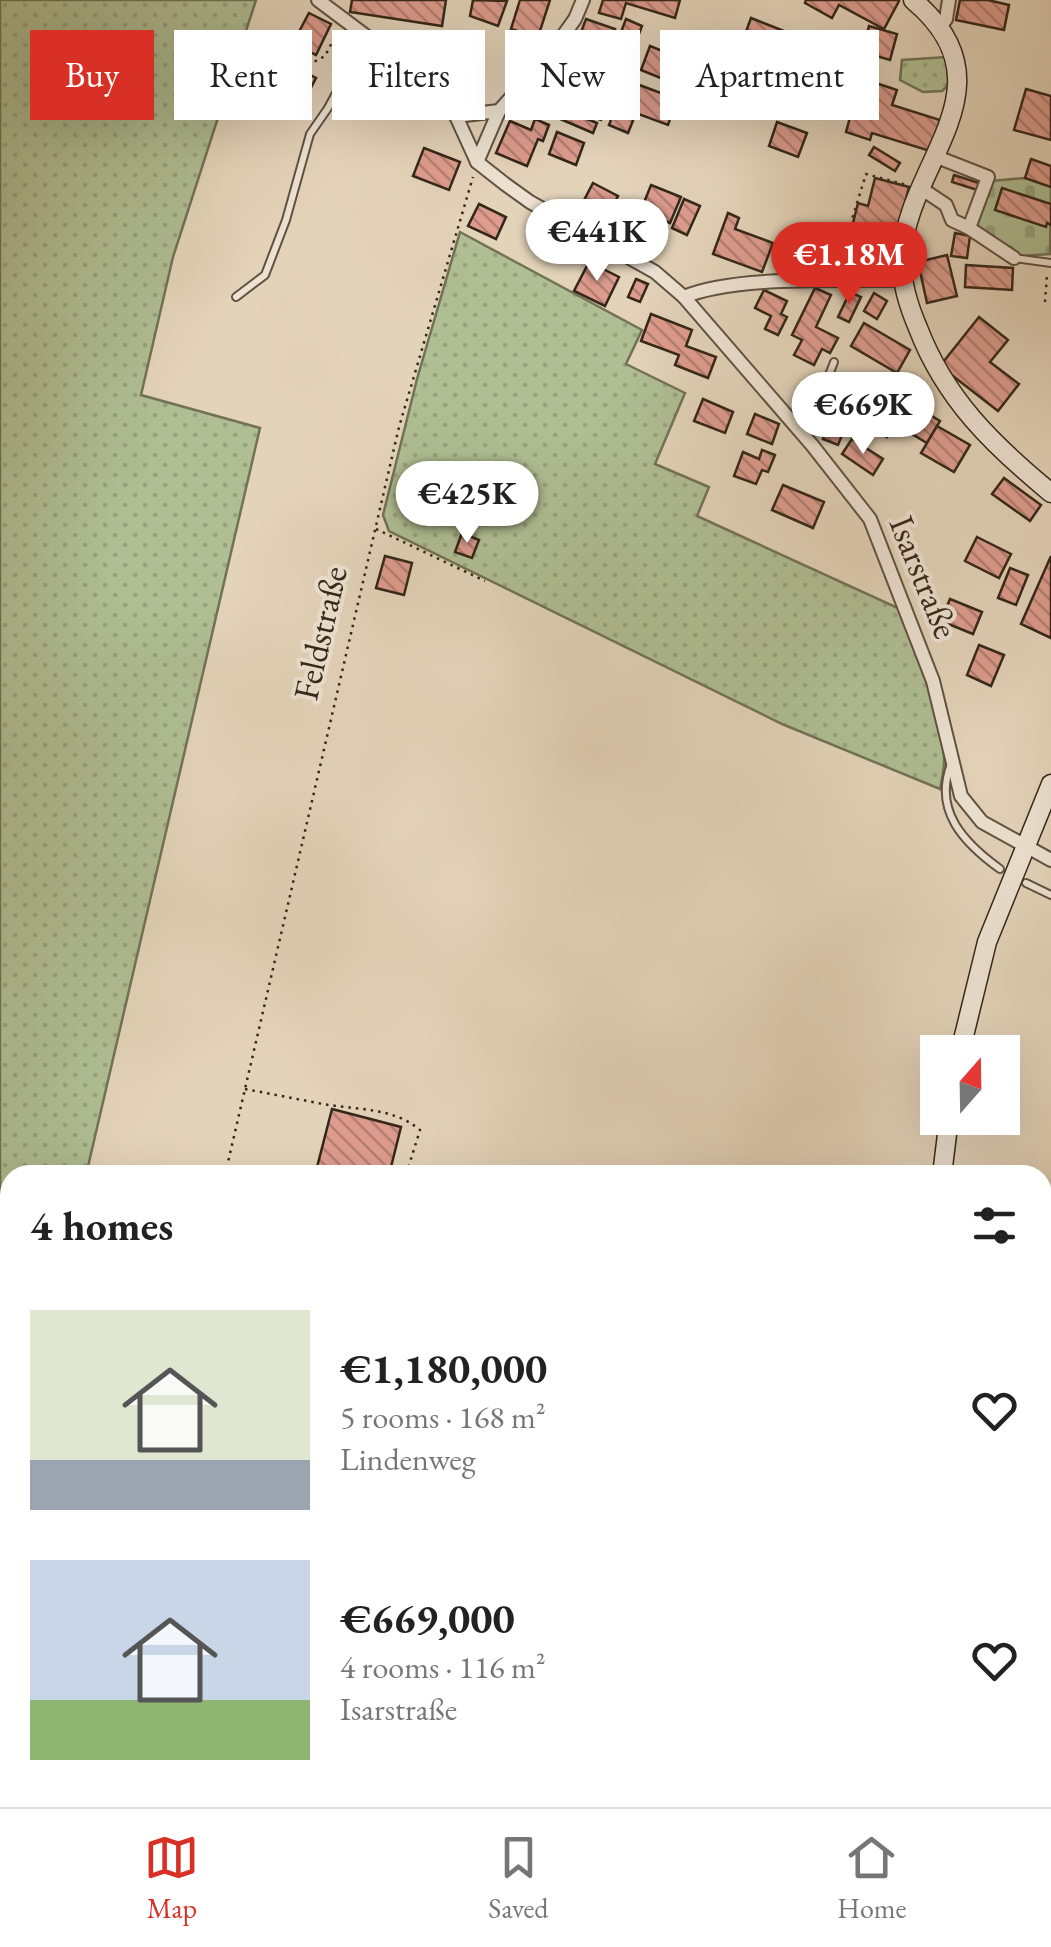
<!DOCTYPE html>
<meta charset="utf-8">
<style>
body{margin:0;font-family:"EB Garamond",serif;background:#f6f6f6;color:#222;height:100vh;display:flex;flex-direction:column;font-size:38px;white-space:nowrap}
*{box-sizing:border-box;margin:0}
p{font-size:32px;color:#767676}
.icon{flex:none;width:55px;height:55px;fill:none;stroke:currentColor;stroke-width:2;stroke-linecap:round;stroke-linejoin:round}
.map{position:relative;flex:1;overflow:hidden}
.side{position:absolute;left:0px;top:1165px;width:1052px;height:642px;display:flex;flex-direction:column;background:#fff;border-radius:30px 30px 0 0;box-shadow:0 10px 40px #0002}
.side>*{flex:none}
.banner{position:absolute;left:30px;top:30px;width:992px;height:90px;display:flex;gap:20px}
.needle{width:65px;rotate:20deg}
.fabs{position:absolute;left:920px;top:1035px;display:grid;gap:20px}
.fabs a{display:grid;place-items:center;width:100px;height:100px;border-radius:0px;background:#fff;box-shadow:0 10px 40px #0002;font-size:50px}
.price{position:absolute;translate:-50% -85px;padding:0 22px;border-radius:35px;background:#fff;color:#222;font-size:32px;line-height:65px;filter:drop-shadow(0 2px 5px #0008)}
.price::after{content:'';position:absolute;left:50%;top:60px;width:30px;height:22px;margin-left:-15px;background:inherit;clip-path:polygon(0 0,100% 0,50% 100%)}
.price.current{background:#d93025;color:#fff}
ul{padding:0;list-style:none}
li{display:flex;align-items:center;gap:30px;height:250px;padding:0 30px}
li span{display:grid;place-items:center;flex:none;width:280px;height:200px;border-radius:0px;color:#555}
li>.icon{margin-inline-start:auto}
span .icon{width:120px;height:120px;fill:#fffc;stroke-width:1}
li b{font-size:42px}
h2{display:flex;justify-content:space-between;align-items:center;height:120px;padding:0 30px;font-size:42px}
.tag{padding:0 35px;border-radius:0px;background:#fff;box-shadow:0 10px 40px #0002;font-size:35px;line-height:90px}
.tag.current{background:#d93025;color:#fff}
.tab-bar{display:flex;justify-content:space-around;align-items:center;height:140px;border-top:2px solid #e0e0e0;background:#fff;font-size:28px;color:#767676}
.tab-bar a{display:grid;justify-items:center;gap:5px}
.tab-bar .current{color:#d93025}
.map>svg:first-child{display:block}
</style>
<div class="map">
<svg width="1051" height="1807" viewBox="0 0 1051 1807">
<defs>
<pattern id="grass-dots" width="8" height="8" patternUnits="userSpaceOnUse" patternTransform="scale(2.5)"><rect width="8" height="8" fill="#afbe93"/><path d="M2 2h.1M6 6h.1" fill="none" stroke="#97a37e" stroke-width="1.8" stroke-linecap="round"/></pattern>
<pattern id="cemetery-stones" width="16" height="16" patternUnits="userSpaceOnUse" patternTransform="scale(2.5)"><rect width="16" height="16" fill="#afbe93"/><path d="M2 7V4a2 2 0 0 1 4 0v3zM10 15v-3a2 2 0 0 1 4 0v3z" fill="#97a37e"/></pattern>
<pattern id="building-back-hatch" width="6" height="6" patternUnits="userSpaceOnUse" patternTransform="scale(2.5)"><rect width="6" height="6" fill="#de9c8e"/><path d="M-1 5l2 2M0 0l6 6M5-1l2 2" fill="none" stroke="#b57f73"/></pattern>
</defs>
<rect width="100%" height="100%" fill="#e3d3b9"/>
<filter id="stains"><feTurbulence type="fractalNoise" baseFrequency=".002" numOctaves="4"/><feColorMatrix values="0 0 0 0 .2 0 0 0 0 .09 0 0 0 0 .02 0 0 0 .5 -.17"/></filter>
<radialGradient id="worn" r=".72"><stop offset=".6" stop-color="#630" stop-opacity="0"/><stop offset="1" stop-color="#630" stop-opacity=".3"/></radialGradient>
<g fill="url(#grass-dots)" stroke="#727256" stroke-width="2.5">
<path d="M0,0H256L173,257L141,395L260,428L86,1175H10V1329L0,1326Z"/>
<path d="M946,57L949,85L942,91L923,92L900,80L902,60Z"/>
<path d="M460,232L642,330L626,364L685,393L655,464L709,487L697,516L900,609C920,649 939,711 944,756C945,767 942,778 940,789L782,724L389,531L383,515L417,379Z"/>
<path d="M0,1338L10,1341V1798H97L95,1807H0Z"/>
<path d="M1043,1749L1051,1769V1807H846L841,1798H1042Z"/>
<path d="M552,1798H713L711,1807H549Z"/>
</g>
<path fill="url(#cemetery-stones)" stroke="#727256" stroke-width="2.5" d="M1025,178L1051,187L1050,254L1021,256L975,228L991,181Z"/>
<g fill="url(#building-back-hatch)" stroke="#342719" stroke-width="2.5">
<path d="M352,0H446L442,26L350,12Z"/>
<path d="M473,0L507,1L498,26L470,16Z"/>
<path d="M520,0H550L538,37L511,29Z"/>
<path d="M603,0H680L675,18L626,3L621,19L599,13Z"/>
<path d="M806,0H898L899,1L884,29L839,5L832,18L805,3Z"/>
<path d="M960,0H988L1009,5L1004,30L956,20Z"/>
<path d="M309,13L331,24L316,55L293,43Z"/>
<path d="M751,18L784,31L776,53L743,40Z"/>
<path d="M586,19L615,29L607,50L578,40Z"/>
<path d="M626,19L642,26L629,60L613,53Z"/>
<path d="M869,26L897,34L890,60L862,52Z"/>
<path d="M849,40L850,58L823,59V41Z"/>
<path d="M650,46L687,61L678,85L641,70Z"/>
<path d="M267,52L290,64L279,85L257,73Z"/>
<path d="M722,56L766,73L759,92L737,83L732,94L711,86Z"/>
<path d="M790,61L817,70L801,118L774,109Z"/>
<path d="M290,64L316,78L305,99L279,85Z"/>
<path d="M544,65L567,74L562,88L539,79Z"/>
<path d="M576,76L613,89L601,120L565,107Z"/>
<path d="M861,78L897,90L892,105L940,120L930,151L872,133L870,140L846,132Z"/>
<path d="M626,80L677,99L668,125L636,113L628,133L609,125Z"/>
<path d="M1026,89L1051,96V140L1014,130Z"/>
<path d="M528,92L546,98L542,109L525,102Z"/>
<path d="M562,109L597,123L593,133L558,118Z"/>
<path d="M535,119L549,125L543,141L538,139L527,166L496,153L510,121L531,130Z"/>
<path d="M777,122L807,133L798,157L769,146Z"/>
<path d="M557,132L584,143L576,165L549,154Z"/>
<path d="M874,147L900,163L895,171L869,155Z"/>
<path d="M424,148L460,162L449,190L413,176Z"/>
<path d="M1031,159L1051,166V187L1025,178Z"/>
<path d="M954,175L979,183L977,190L952,182Z"/>
<path d="M875,178L909,187L887,272L831,257L836,236L849,239L858,203L868,206Z"/>
<path d="M593,183L618,196L606,219L581,206Z"/>
<path d="M651,185L681,197L670,223L641,210Z"/>
<path d="M1002,188L1051,204V225L1047,223L1046,227L995,210Z"/>
<path d="M684,199L700,206L687,235L672,228Z"/>
<path d="M479,204L506,217L496,239L468,226Z"/>
<path d="M728,213L739,218L735,229L773,243L762,272L713,254Z"/>
<path d="M955,233L970,236L967,258L951,256Z"/>
<path d="M947,255L957,296L927,303L918,262Z"/>
<path d="M589,262L619,277L605,306L574,291Z"/>
<path d="M966,265L1013,268L1012,290L965,287Z"/>
<path d="M636,279L648,284L640,302L628,297Z"/>
<path d="M815,288L831,295L816,327L838,338L830,353L822,349L814,365L794,355L802,340L792,335Z"/>
<path d="M764,290L787,301L781,314L787,317L778,335L765,329L771,316L755,308Z"/>
<path d="M850,292L861,297L849,322L838,317Z"/>
<path d="M874,293L887,301L877,319L864,311Z"/>
<path d="M651,314L692,330L686,346L716,357L708,378L675,365L679,355L641,341Z"/>
<path d="M979,317L1008,340L990,362L1019,384L998,411L940,366Z"/>
<path d="M864,323L910,350L897,373L851,346Z"/>
<path d="M827,397L850,410L840,428L816,416Z"/>
<path d="M703,399L733,412L725,433L694,421Z"/>
<path d="M870,404L897,416L887,437L860,425Z"/>
<path d="M925,412L940,421L927,443L912,434Z"/>
<path d="M755,414L779,424L772,444L747,434Z"/>
<path d="M937,426L970,445L954,472L921,453Z"/>
<path d="M828,427L843,433L838,445L823,439Z"/>
<path d="M852,439L883,459L873,475L842,454Z"/>
<path d="M762,450L775,455L768,472L762,470L756,484L734,476L743,452L759,459Z"/>
<path d="M1004,478L1041,505L1030,521L992,494Z"/>
<path d="M783,485L824,502L813,528L772,510Z"/>
<path d="M462,533L479,540L472,558L455,552Z"/>
<path d="M977,537L1011,554L999,578L965,561Z"/>
<path d="M385,556L412,563L404,595L376,588Z"/>
<path d="M1051,556V638L1021,624Z"/>
<path d="M1010,568L1028,575L1016,605L998,598Z"/>
<path d="M950,599L982,612L973,634L941,621Z"/>
<path d="M979,645L1004,655L991,686L967,675Z"/>
<path d="M332,1109L401,1127L389,1175H315Z"/>
</g>
<g fill="none" stroke-linecap="round" stroke-linejoin="round">
<defs>
<g id="service">
<path d="M1014,258L1051,263"/>
<path d="M236,297L265,275L286,220L310,134L328,108L367,36"/>
<path d="M797,426C817,409 825,386 834,362"/>
<path d="M951,764C933,811 964,843 1000,869"/>
<path d="M1026,883L1051,895"/>
</g>
<g id="minor">
<path d="M318,0L438,90L456,116L477,162L505,184L530,202L655,272L684,297L812,445L870,519L933,681L961,796L982,822L1051,860"/>
<path d="M941,26L946,19L949,0"/>
<path d="M456,116L499,111"/>
<path d="M937,157L988,177L969,228"/>
<path d="M477,162L499,111L553,50L575,19L583,0"/>
<path d="M922,189L946,205L952,220L969,228L1014,258"/>
<path d="M684,297C735,275 845,281 904,280"/>
</g>
<g id="secondary">
<path d="M913,0C1018,88 903,165 902,260C901,283 909,307 918,328C945,399 993,445 1051,493"/>
<path d="M960,1052L987,942L1051,784"/>
<path d="M942,1175L949,1118"/>
<path d="M1042,1722L1051,1741"/>
</g>
</defs>
<use href="#service" stroke="#605241" stroke-width="10"/>
<use href="#minor" stroke="#605241" stroke-width="16"/>
<use href="#secondary" stroke="#342719" stroke-width="21"/>
<g stroke="#342719" stroke-width="2.5" stroke-dasharray="2.5 5" stroke-linecap="butt">
<path d="M308,65L325,56L337,33"/>
<path d="M789,239L816,232H848L866,174L907,185"/>
<path d="M1045,302L1047,275"/>
<path d="M376,529L485,581"/>
<path d="M245,1089C271,1094 297,1099 323,1104C356,1110 393,1107 420,1130L406,1175"/>
<path d="M225,1175L399,427L473,177"/>
<path d="M0,1332L10,1335"/>
<path d="M1042,1704L1051,1702"/>
<path d="M838,1798L843,1807"/>
<path d="M100,1807L102,1798"/>
</g>
<use href="#service" stroke="#ede2d2" stroke-width="6"/>
<use href="#minor" stroke="#ede2d2" stroke-width="12"/>
<use href="#secondary" stroke="#ede2d2" stroke-width="18"/>
</g>
<g text-anchor="middle" stroke-width="8" stroke-linejoin="round" paint-order="stroke">
<g font-size="35" fill="#342719" stroke="#ede2d2">
<text transform="translate(924 577) rotate(68)" y="12">Isarstraße</text>
<text transform="translate(320 633) rotate(-77)" y="12">Feldstraße</text>
</g>
</g>
<rect width="100%" height="100%" filter="url(#stains)"/>
<rect width="100%" height="100%" fill="url(#worn)"/>
</svg>
<div class="fabs">
<a><svg class="needle" viewBox="-14 -14 28 28"><path d="M0-13l5 13h-10z" fill="#e53935"/><path d="M0 13l5-13h-10z" fill="#767676"/></svg></a>
</div>
<b class="price" style="left:597px;top:284px">€441K</b>
<b class="price current" style="left:849px;top:307px">€1.18M</b>
<b class="price" style="left:863px;top:457px">€669K</b>
<b class="price" style="left:467px;top:546px">€425K</b>
<div class="banner">
<a class="tag current">Buy</a>
<a class="tag">Rent</a>
<a class="tag">Filters</a>
<a class="tag">New</a>
<a class="tag">Apartment</a>
</div>
<section class="side">
<h2>4 homes<svg class="icon" aria-label="filters" viewBox="0 0 24 24"><path d="M4 7h16M4 17h16"/><circle cx="9" cy="7" r="2"/><circle cx="15" cy="17" r="2"/></svg></h2>
<ul>
<li><span style="background:linear-gradient(#dfe7d0 75%,#9aa5b1 0)"><svg class="icon" aria-label="home" viewBox="0 0 24 24"><path d="M3 11l9-7 9 7M6 9v11h12V9"/></svg></span><div><b>€1,180,000</b><p>5 rooms · 168 m²</p><p>Lindenweg</p></div><svg class="icon" aria-label="heart" viewBox="0 0 24 24"><path d="M12 20l-8-8c-3-5 5-10 8-4 3-6 11-1 8 4z"/></svg></li>
<li><span style="background:linear-gradient(#c9d6e8 70%,#8fb573 0)"><svg class="icon" aria-label="home" viewBox="0 0 24 24"><path d="M3 11l9-7 9 7M6 9v11h12V9"/></svg></span><div><b>€669,000</b><p>4 rooms · 116 m²</p><p>Isarstraße</p></div><svg class="icon" aria-label="heart" viewBox="0 0 24 24"><path d="M12 20l-8-8c-3-5 5-10 8-4 3-6 11-1 8 4z"/></svg></li>
</ul>
</section>
</div>
<nav class="tab-bar">
<a class="current"><svg class="icon" aria-label="map" viewBox="0 0 24 24"><path d="M3 6l6-2 6 2 6-2v14l-6 2-6-2-6 2zM9 4v14M15 6v14"/></svg>Map</a>
<a><svg class="icon" aria-label="saved" viewBox="0 0 24 24"><path d="M7 4h10v16l-5-4-5 4z"/></svg>Saved</a>
<a><svg class="icon" aria-label="home" viewBox="0 0 24 24"><path d="M3 11l9-7 9 7M6 9v11h12V9"/></svg>Home</a>
</nav>
